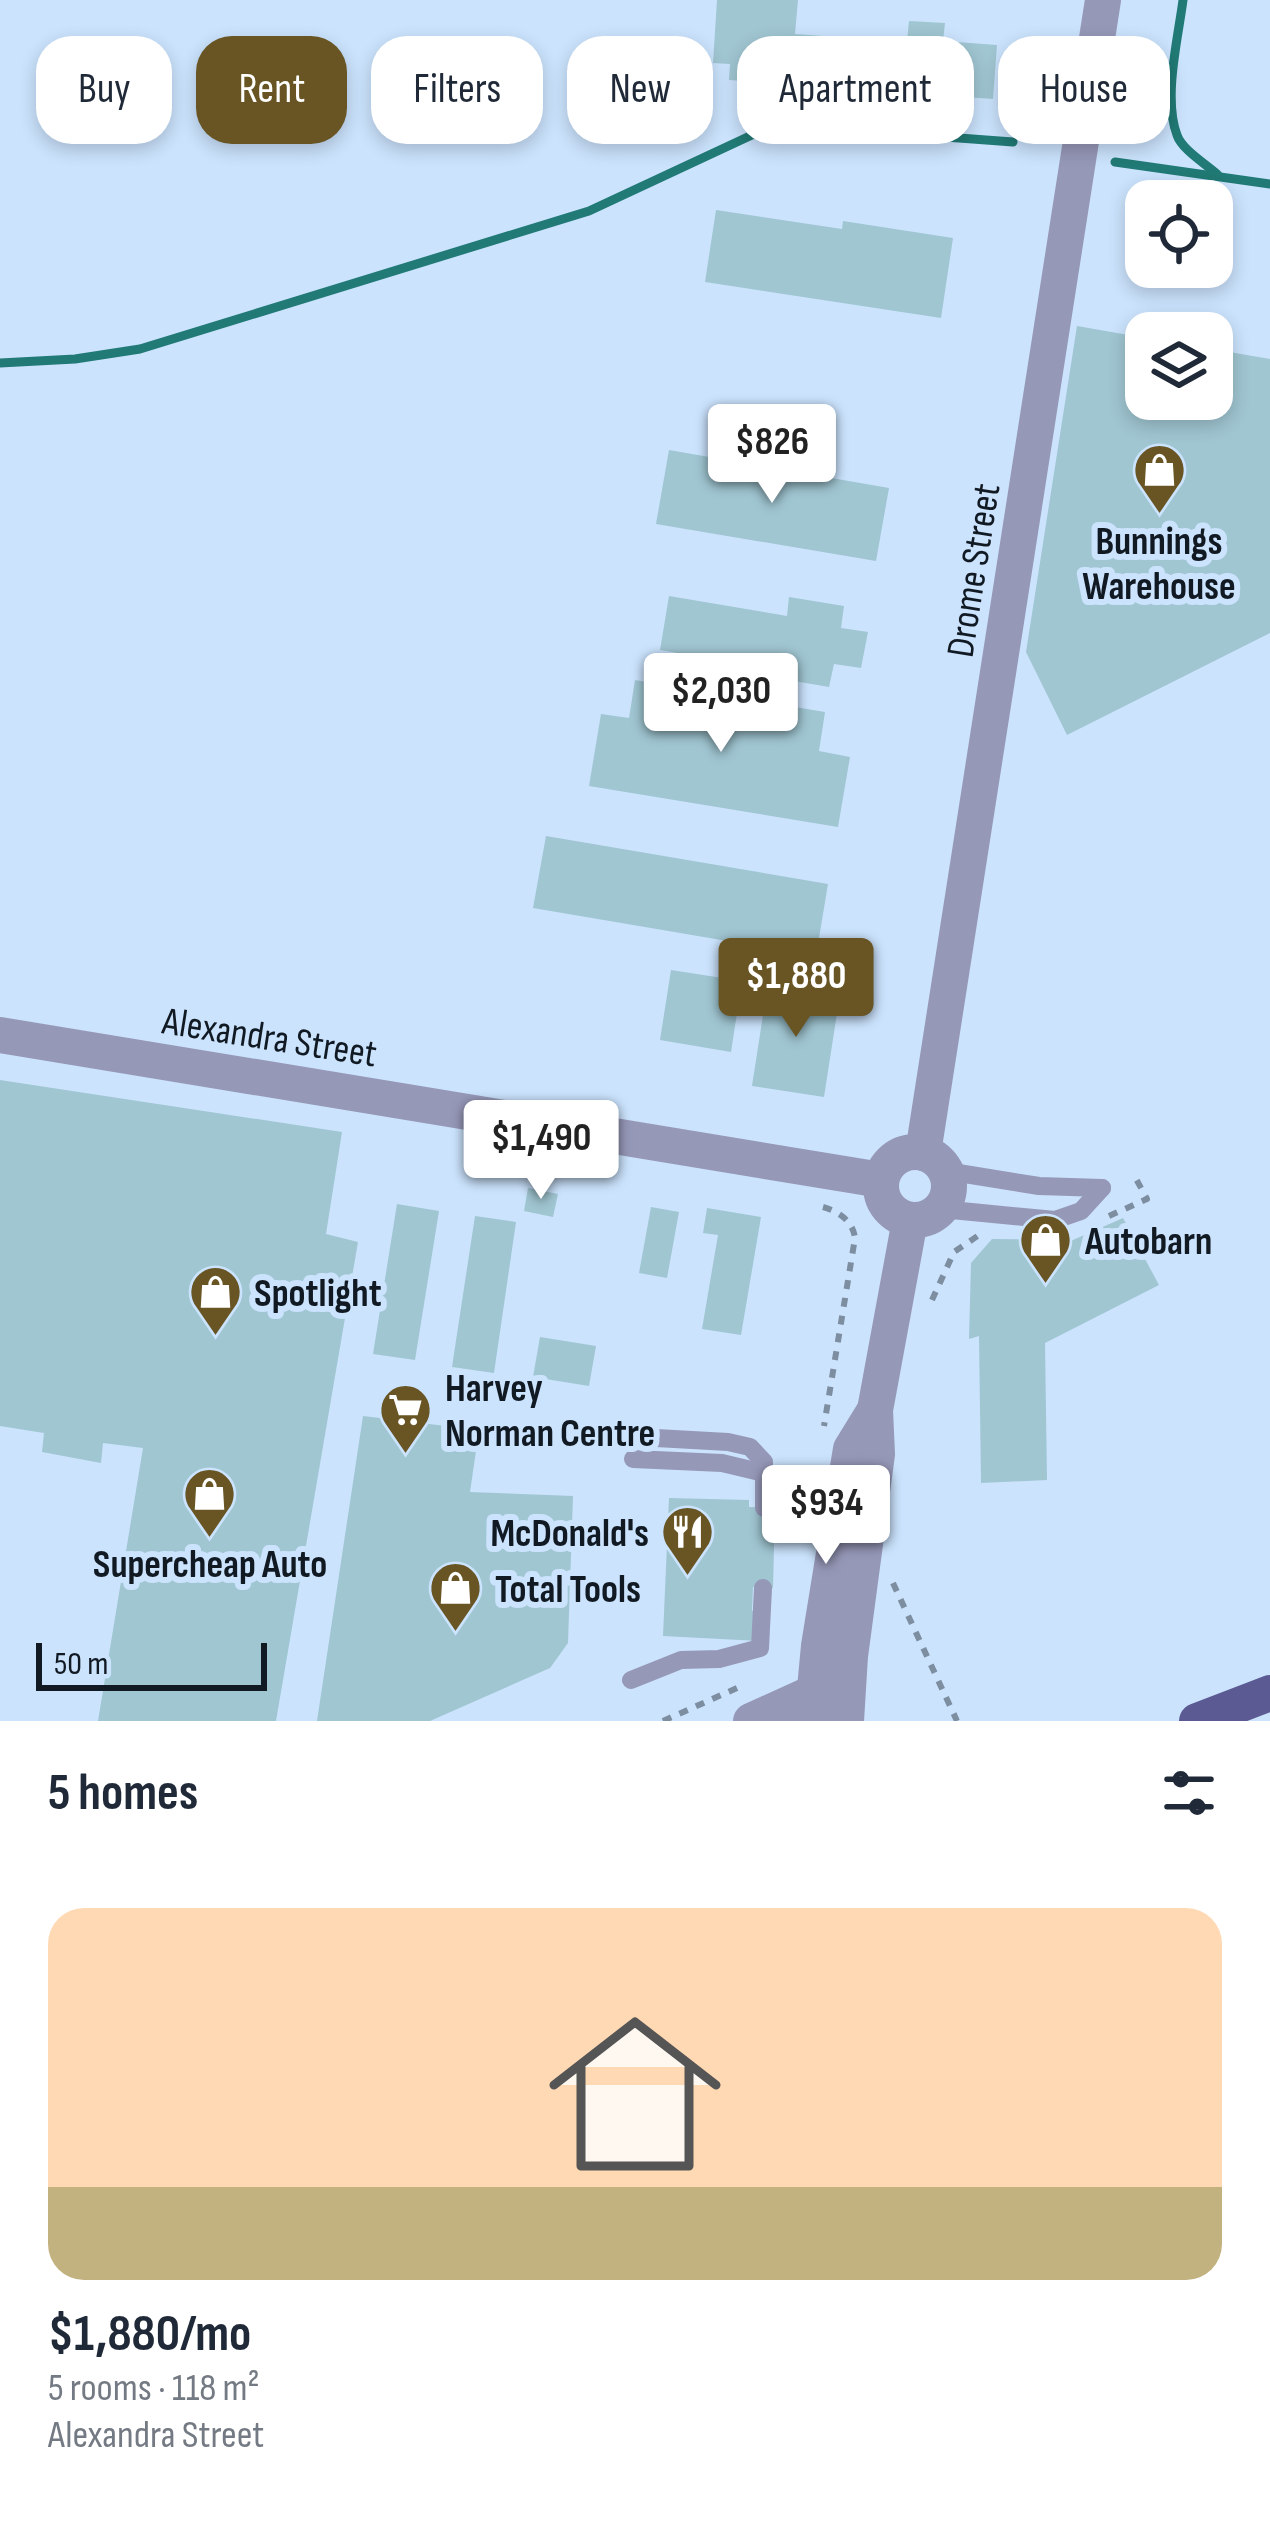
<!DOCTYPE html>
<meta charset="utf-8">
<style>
body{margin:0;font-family:"Sofia Sans Condensed",sans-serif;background:#f6f6f7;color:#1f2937;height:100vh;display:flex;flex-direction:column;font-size:45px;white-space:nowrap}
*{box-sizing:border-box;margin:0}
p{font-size:39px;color:#747a83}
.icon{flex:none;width:66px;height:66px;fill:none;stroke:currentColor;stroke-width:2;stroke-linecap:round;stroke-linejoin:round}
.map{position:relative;height:1721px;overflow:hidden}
.side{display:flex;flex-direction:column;background:#fff;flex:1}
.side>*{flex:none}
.top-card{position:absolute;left:36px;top:36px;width:1200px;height:108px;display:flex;gap:24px}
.controls{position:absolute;left:1125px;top:180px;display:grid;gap:24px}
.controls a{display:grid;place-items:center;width:108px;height:108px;border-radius:24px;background:#fff;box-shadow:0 6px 18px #0003;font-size:60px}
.scale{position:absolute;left:36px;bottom:30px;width:231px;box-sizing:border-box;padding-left:12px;border:6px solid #111922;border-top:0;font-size:33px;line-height:42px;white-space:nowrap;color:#111922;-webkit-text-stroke:9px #cbe3fd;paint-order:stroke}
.price{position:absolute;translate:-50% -102px;padding:0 27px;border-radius:12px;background:#fff;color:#222;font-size:39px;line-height:78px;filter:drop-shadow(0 3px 6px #0008)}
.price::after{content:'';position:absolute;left:50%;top:72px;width:36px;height:27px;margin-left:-18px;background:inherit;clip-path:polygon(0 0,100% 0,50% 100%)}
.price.selected{background:#685523;color:#fff}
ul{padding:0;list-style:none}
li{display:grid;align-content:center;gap:24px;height:636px;padding:0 48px}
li+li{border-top:3px solid #e0e1e3}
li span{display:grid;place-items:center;height:372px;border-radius:36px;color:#555}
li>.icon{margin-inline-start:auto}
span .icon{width:216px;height:216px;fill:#fffc;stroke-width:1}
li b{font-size:51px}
h2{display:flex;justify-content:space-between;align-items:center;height:144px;padding:0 48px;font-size:51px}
.pill{padding:0 42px;border-radius:36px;background:#fff;box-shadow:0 6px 18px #0003;font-size:42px;line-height:108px}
.pill.selected{background:#685523;color:#fff}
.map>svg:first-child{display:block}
</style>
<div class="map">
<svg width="1270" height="1721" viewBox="0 0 1270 1721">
<rect width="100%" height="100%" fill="#cbe3fd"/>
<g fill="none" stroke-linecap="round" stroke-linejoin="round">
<g stroke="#217a75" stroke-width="9">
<path d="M1183,0C1178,39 1163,98 1177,135C1182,150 1206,164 1218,175"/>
<path d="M1115,162L1270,184"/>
<path d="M0,363L75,359L140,349L589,211L767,128L797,126L1013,142"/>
</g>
</g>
<g fill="#a0c6d2">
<path d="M717,0H798L795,34L907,42L909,21L945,23L943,41L997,45L993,99L729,80L730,64L713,63Z"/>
<path d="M716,210L842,229L843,221L953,238L941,318L705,282Z"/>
<path d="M1077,326L1146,338V399H1212V349L1270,359V633L1067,735L1026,652Z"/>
<path d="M669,450L889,488L876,561L656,524Z"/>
<path d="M669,596L787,616L789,597L844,606L841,628L868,632L861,668L834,664L829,687L695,664L696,656L660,650Z"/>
<path d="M635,680L825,712L819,751L850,757L838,827L589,786L601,714L629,718Z"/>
<path d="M546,836L828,884L816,956L533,908Z"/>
<path d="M671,970L742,981L731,1052L660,1040Z"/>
<path d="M768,983L840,994L824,1097L752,1086Z"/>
<path d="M0,1080L342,1132L326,1234L358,1242L276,1721H98L143,1448L103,1443L101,1463L42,1452L44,1433L0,1426Z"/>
<path d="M528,1188L558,1194L553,1217L524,1211Z"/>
<path d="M397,1204L439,1211L415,1360L373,1354Z"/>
<path d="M651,1207L679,1212L667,1278L639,1273Z"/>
<path d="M707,1208L761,1217L741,1335L702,1329L718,1235L703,1233Z"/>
<path d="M475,1216L516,1222L494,1373L452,1367Z"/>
<path d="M1123,1218L1159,1285L1045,1343L1047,1480L981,1483L979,1336L969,1339L971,1263L992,1239L1073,1240Z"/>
<path d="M540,1337L596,1346L589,1386L533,1377Z"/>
<path d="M363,1416L479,1430L470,1492L573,1496L568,1643L550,1668L430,1721H317Z"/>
<path d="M669,1498L749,1500V1507L775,1508L773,1588L753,1587L752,1611H759V1641L663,1636Z"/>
</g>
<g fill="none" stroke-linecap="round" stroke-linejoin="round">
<g stroke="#7d8ea1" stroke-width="6" stroke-dasharray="9 9" stroke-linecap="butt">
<path d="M823,1207C838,1211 853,1221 855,1238L824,1426"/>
<path d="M1109,1216L1147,1199L1134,1175"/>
<path d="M932,1300L954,1252L979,1235"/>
<path d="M893,1583L957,1721"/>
<path d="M663,1721L737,1688"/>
</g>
<g stroke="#9698b8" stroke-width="18">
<path d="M946,1171L1039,1186L1102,1188"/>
<path d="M941,1209L1055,1220L1081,1211L1102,1188"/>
<path d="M638,1437L728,1442L750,1447L764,1462V1508"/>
<path d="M633,1459L722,1463L764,1473"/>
<path d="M631,1680L681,1660L719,1659L760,1648L763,1588"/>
</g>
<g stroke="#9698b8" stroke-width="36">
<path d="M0,1035L881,1180"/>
<circle cx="915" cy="1186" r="34"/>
<path d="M923,1153L1103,0"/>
<path d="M751,1721L815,1692L826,1680"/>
<path d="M812,1721L819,1646L851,1449L875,1410"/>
<path d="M846,1721L850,1656L877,1454L875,1410L910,1220"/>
</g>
<path stroke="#5b5a93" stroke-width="36" d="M1197,1721L1270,1693"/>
</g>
<defs>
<symbol id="shop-pin" viewBox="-11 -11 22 30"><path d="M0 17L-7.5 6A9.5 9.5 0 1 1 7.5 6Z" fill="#685523" stroke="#cbe3fd"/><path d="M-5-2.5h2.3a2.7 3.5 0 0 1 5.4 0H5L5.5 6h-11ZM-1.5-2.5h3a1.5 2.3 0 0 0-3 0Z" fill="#fff"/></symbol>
<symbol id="supermarket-pin" viewBox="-11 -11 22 30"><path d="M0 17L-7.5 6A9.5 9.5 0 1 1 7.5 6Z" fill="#685523" stroke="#cbe3fd"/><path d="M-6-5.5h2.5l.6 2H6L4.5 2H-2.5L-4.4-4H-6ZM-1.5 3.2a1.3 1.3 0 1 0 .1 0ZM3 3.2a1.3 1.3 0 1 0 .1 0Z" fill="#fff"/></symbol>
<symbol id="restaurant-pin" viewBox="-11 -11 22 30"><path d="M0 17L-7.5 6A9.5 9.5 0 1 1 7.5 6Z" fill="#685523" stroke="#cbe3fd"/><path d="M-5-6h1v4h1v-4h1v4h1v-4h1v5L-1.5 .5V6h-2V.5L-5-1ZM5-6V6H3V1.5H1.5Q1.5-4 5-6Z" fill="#fff"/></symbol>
</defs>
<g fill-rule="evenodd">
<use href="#shop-pin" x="1130" y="440" width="59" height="81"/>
<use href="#shop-pin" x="1016" y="1210" width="59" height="81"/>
<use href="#shop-pin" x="186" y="1262" width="59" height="81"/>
<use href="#supermarket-pin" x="376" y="1380" width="59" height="81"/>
<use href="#shop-pin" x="180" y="1464" width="59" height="81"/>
<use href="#restaurant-pin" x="658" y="1502" width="59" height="81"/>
<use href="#shop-pin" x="426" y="1558" width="59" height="81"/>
</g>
<g text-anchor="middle" stroke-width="12" stroke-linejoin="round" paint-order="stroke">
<g font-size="39" font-weight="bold" fill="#111922" stroke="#cbe3fd" text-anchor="start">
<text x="1159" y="554" text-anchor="middle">Bunnings<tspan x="1159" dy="45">Warehouse</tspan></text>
<text x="1085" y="1254">Autobarn</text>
<text x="254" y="1306">Spotlight</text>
<text x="445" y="1401">Harvey<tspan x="445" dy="45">Norman Centre</tspan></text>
<text x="649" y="1546" text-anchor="end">McDonald's</text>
<text x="210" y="1577" text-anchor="middle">Supercheap Auto</text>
<text x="495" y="1602">Total Tools</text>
</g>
<g font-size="39" fill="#111922" stroke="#cbe3fd">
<text transform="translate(972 570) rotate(-81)" y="14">Drome Street</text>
<text transform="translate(270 1036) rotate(9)" y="14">Alexandra Street</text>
</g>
</g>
</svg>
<div class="controls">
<a><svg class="icon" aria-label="locate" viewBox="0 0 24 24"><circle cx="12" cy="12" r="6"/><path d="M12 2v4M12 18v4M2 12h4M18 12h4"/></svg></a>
<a><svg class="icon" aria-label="layers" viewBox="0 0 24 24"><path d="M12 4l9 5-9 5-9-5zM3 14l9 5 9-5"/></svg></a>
</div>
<div class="scale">50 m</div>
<b class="price" style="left:772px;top:506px">$826</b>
<b class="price" style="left:721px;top:755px">$2,030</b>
<b class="price selected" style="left:796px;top:1040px">$1,880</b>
<b class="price" style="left:541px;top:1202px">$1,490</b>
<b class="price" style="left:826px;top:1567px">$934</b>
<div class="top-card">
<a class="pill">Buy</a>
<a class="pill selected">Rent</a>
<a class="pill">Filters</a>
<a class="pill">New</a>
<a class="pill">Apartment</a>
<a class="pill">House</a>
</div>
</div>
<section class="side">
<h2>5 homes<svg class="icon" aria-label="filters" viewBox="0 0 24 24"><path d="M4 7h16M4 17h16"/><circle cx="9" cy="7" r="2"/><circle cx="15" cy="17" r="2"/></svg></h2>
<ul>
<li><span style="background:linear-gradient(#ffd9b3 75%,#c2b280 0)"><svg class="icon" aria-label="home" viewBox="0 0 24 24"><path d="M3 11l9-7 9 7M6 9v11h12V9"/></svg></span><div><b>$1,880/mo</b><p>5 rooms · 118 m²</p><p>Alexandra Street</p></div></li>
</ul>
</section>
